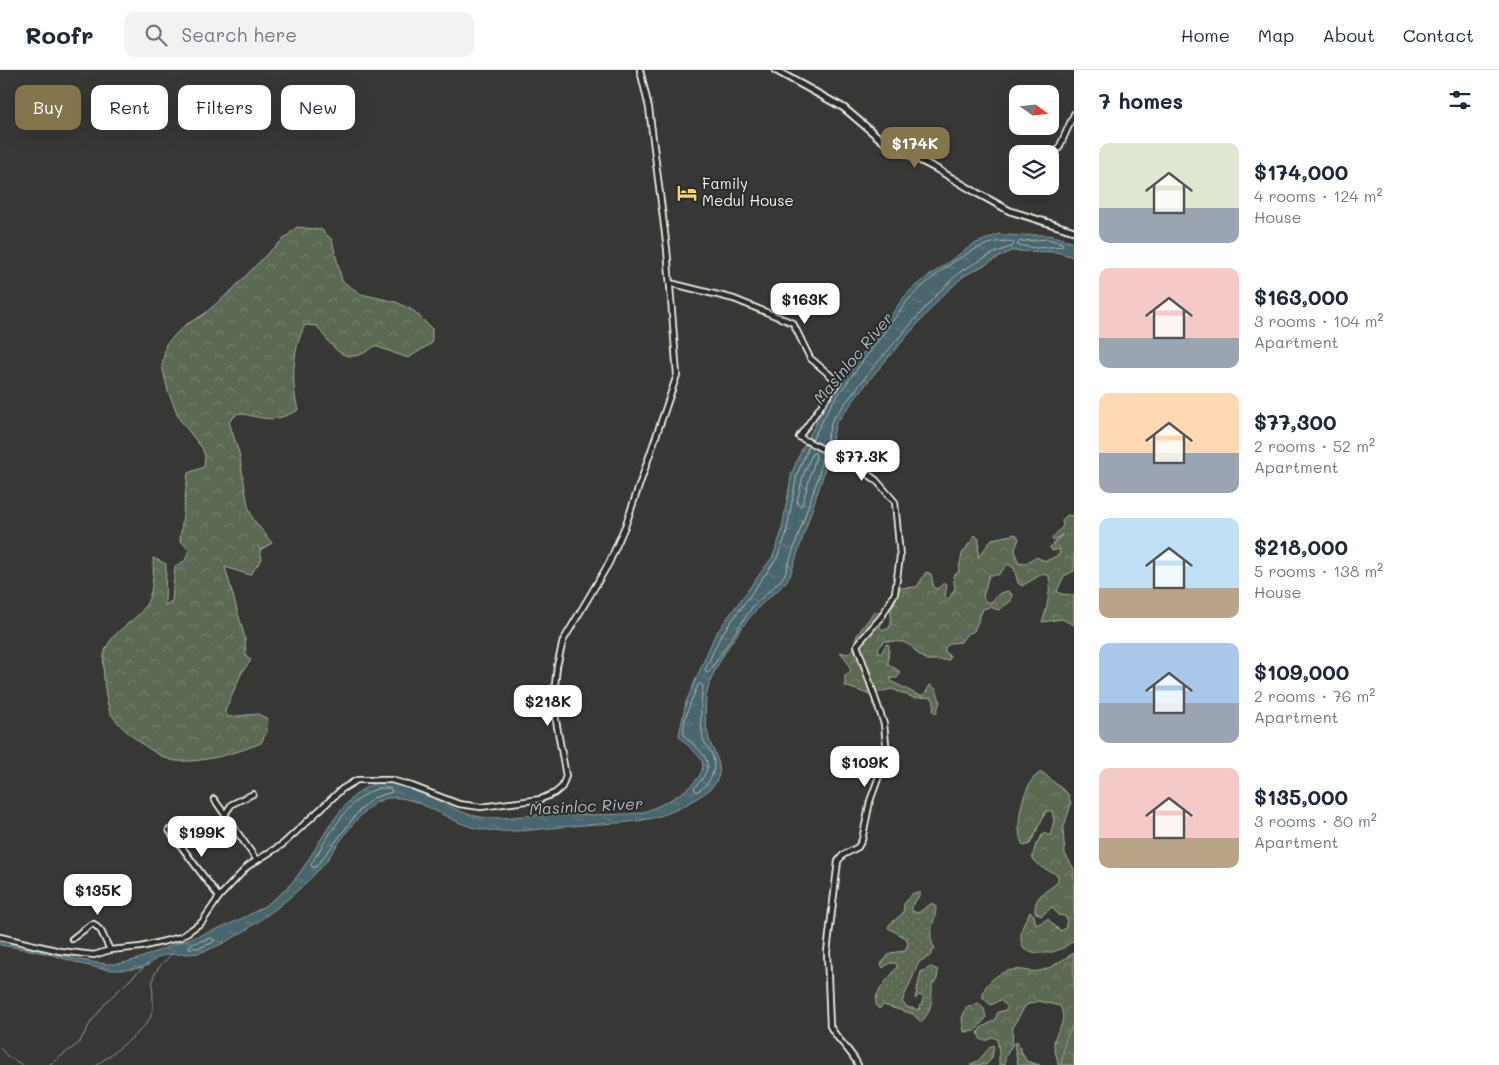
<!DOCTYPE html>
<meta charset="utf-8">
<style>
body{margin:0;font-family:Mali,sans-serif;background:#f2f2f3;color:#1f2937;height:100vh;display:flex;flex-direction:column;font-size:19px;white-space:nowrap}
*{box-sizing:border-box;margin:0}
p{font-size:16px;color:#747a83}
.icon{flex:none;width:28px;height:28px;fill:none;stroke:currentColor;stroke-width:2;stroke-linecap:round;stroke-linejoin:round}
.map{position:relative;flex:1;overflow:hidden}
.panel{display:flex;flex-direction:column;background:#fff;width:425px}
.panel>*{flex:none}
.hud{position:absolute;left:15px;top:15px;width:475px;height:45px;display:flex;gap:10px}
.needle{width:32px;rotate:105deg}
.fabs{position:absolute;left:1009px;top:15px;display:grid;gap:10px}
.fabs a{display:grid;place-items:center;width:50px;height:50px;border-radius:10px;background:#fff;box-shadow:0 5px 20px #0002;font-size:25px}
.price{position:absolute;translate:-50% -42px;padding:0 11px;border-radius:10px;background:#fff;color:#222;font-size:16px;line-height:32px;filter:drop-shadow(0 1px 2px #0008)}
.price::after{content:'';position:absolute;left:50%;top:30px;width:15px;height:11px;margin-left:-8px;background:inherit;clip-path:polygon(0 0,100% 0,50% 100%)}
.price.selected{background:#84754c;color:#fff}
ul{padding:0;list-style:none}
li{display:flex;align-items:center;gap:15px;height:125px;padding:0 25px}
li span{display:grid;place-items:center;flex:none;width:140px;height:100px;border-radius:10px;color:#555}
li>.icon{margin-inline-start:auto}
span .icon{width:60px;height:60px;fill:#fffc;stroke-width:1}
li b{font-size:21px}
h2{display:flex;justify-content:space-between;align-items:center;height:60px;padding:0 25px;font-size:21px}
.tag{padding:0 18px;border-radius:10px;background:#fff;box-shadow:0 5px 20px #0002;font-size:18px;line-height:45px}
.tag.selected{background:#84754c;color:#fff}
header{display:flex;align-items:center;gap:30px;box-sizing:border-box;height:70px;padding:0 25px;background:#fff;border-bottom:1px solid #e0e1e3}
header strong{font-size:24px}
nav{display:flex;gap:28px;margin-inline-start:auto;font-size:18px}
.search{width:350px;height:45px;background:#f2f2f3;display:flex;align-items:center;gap:12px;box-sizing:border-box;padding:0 18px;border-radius:10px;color:#747a83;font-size:19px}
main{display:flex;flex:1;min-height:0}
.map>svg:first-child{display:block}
</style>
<header>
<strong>Roofr</strong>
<div class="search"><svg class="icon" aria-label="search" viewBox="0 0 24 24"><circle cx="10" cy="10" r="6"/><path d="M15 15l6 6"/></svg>Search here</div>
<nav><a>Home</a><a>Map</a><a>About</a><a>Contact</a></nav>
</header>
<main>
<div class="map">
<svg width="1074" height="995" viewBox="0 0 1074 995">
<defs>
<pattern id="grass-dots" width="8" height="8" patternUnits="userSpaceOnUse" patternTransform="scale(1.25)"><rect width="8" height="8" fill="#5c6b53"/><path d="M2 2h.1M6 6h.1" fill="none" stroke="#74816c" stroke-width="1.8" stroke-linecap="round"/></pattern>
<pattern id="forest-crowns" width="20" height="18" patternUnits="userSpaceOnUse" patternTransform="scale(1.25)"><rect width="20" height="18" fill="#5c6b53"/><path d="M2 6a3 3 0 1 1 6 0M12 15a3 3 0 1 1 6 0" fill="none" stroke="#74816c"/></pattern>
<pattern id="water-ripples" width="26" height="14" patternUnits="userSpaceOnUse" patternTransform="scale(1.25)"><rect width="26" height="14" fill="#4a656e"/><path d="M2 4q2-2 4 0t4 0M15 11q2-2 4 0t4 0" fill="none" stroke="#657c83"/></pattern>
</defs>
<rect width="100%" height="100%" fill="#373835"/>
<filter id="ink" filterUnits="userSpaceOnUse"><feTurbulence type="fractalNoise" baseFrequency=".02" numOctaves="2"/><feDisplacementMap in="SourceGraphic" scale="10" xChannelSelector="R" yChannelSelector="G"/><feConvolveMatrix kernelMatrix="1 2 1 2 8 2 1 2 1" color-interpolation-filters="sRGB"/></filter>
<g filter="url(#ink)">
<path fill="url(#grass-dots)" stroke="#a8ae9e" d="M913,823H921L912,836V841L918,843L932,833L936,837C936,852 925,864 935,878L930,886L919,892L902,932L907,937L919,940L924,927L919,925L915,929L921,902L931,897L938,900L937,909L932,915C932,929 932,942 921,952L913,944L883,935L879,939C867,927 891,908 897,897L896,893H890L883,898L881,894L890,883L905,881L908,873L906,868L888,858L889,855L903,843L904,834Z"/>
<g fill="url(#forest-crowns)" stroke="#a8ae9e">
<path d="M297,157L322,160L332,170L342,211L361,224L396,232L414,241L432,259V273L408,288L375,276C345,299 334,279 317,256L305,255C292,280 291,314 298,340C272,354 265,348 238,343L229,352L239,383L248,436L253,449L272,473L260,480L262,489L250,505L225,497L245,568L246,586L251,590L241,604L225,641L228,647L258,644L268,649L267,661L261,673C236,683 204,693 176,691C159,690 117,657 110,642C105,630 102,597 104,585C108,566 125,557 138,545C153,532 154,507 153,488L166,494L165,535L172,531L175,496L185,491L189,480L180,470L188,403L204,397L205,386L202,378L180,350L168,321L162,296L166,274L185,255L203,245L232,220L267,184Z"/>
<path d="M1067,445L1074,446V501L1064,506L1057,521L1061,524L1074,525V555L1062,549L1042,552C1047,540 1051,519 1049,506L1042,504L1022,516L1018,513L1014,498L1008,494L998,505H989L983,527L986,532H991L1000,523L1008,521L1012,524L1011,531L999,540L990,537L983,539L974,561L966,565L961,572L951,573L945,577V581L950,587L949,590H927L917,583L911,576L903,572L885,571L879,577L878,582L881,584L886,574L889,575L888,594L899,601L900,604L897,608H890L892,612L920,626L925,624L930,615L936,619L940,631L936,644L933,641L934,631L931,627L914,628L892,619L868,624L845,616V605L851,601L846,589L840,582L847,584L852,582L857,565L875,541L885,544L880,557L883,560L888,559L891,554V540L900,518L917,517L926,502L931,504L934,518L937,519L944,513L947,514L945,527L949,529L955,518L953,506L958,503L962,484L975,465L979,469L978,488L992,469L1016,464L1019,469L1015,479L1018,493L1025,494L1035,487L1046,491L1059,485L1060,479L1052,481L1050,477L1063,464L1053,471L1052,468L1063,456L1062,450Z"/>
<path d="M1042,702L1068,724L1071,734L1063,760L1065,784L1074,799V870C1060,883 1041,887 1024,879C1017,868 1023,853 1030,842L1034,845L1036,855L1048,849L1060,861L1065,859L1067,850L1065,846L1058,845L1052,837L1041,846L1035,842C1034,823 1049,822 1058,811V805L1041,797L1032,788L1036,774L1044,763L1050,766L1054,751L1052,741H1046L1030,774L1024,776C1012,763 1023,708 1042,702Z"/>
<path d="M1074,883V995H1058C1058,988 1054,981 1054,975C1053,960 1069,956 1060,936L1039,931L1026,935L1013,956L1012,975L1005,988V995H999V981L997,969L992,967L988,970H981L978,963L981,958L995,950L998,942L1006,940L1008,937L1000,930L991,935L983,928C981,915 1000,901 1012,900C1023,898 1032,904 1043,900C1054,897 1064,888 1074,883Z"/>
<path d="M978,933L984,939L986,948L975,961L964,962L962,948L966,938Z"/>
<path d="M1017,972L1026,991L1040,995H1018L1014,974Z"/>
<path d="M992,975L994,976L992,988L986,995H970L979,990Z"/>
</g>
<path fill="url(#water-ripples)" stroke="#8e9d9f" d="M999,164C1029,169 1046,158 1074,174V187L1056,182L1011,181L964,206L941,227L875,303L836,353L823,406L790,506C782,520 767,527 757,539C741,557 713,596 708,619C704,633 705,651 708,665C711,682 730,699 711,718C706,723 699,727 694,730C656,754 627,752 584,755C550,757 515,765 480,759C449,754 419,724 388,728C364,732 340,772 327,790C303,821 239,871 202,882C188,886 173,882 161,886C156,888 152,892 148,895C136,900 124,900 112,900C92,898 75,892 56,886C38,881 19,878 0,875V870C35,876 71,891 107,894C133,895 152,882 175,874C219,858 268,845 298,805C317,780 344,719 378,713C410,708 449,743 481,747C501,750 521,745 541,745C574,744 607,746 640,743C656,739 710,713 702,691C697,681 684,675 679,665L686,632L715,565L773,486L781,464L792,402L802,379L828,331L905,226L915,216L972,175Z"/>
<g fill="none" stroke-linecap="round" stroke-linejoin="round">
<g stroke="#b0b9b7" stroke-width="1">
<path d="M1048,169L1062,173L1063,176L1036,178L1017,175L1019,172Z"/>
<path d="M812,370L832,333L908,230C930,208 981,164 1014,172L1013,176L992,184L961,201L937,224L871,300L832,350L825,376"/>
<path d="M809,376L797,404L786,465L777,488L720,567L705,600L706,603L709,602L753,536L781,510L785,504L819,405L823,383"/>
<path d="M815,383L816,386L802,435L799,436L797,432L803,406L812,384Z"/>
<path d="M701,614L703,616C700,633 700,651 703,668C704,674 708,677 711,682C718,698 712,714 696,722L694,718C712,700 712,690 692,673C689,671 685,668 684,664C681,652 693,627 698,615Z"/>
<path d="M379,718H390L392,722L373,728L359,741L316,797H312L311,794C329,767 346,729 379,718Z"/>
<path d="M211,868L214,870L212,873L198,878H188L190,875Z"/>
</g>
<g stroke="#8e9d9f" stroke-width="1">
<path d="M0,978L7,986L23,995"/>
<path d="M49,995L79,973L91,952L108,930L147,894"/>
<path d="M97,995C111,984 142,963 150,948C156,935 151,922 153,909C155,899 165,891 172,884"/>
<path d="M1061,995L1065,971L1074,952"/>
</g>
<defs>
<g id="minor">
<path d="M1059,78L1074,44"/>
<path d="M670,213L734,229L793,253L810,288L838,312L799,367L858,397L876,410L895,432L900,486L895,523L882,546L857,575L884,654L887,684L870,731L862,770L858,777L843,785L838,791L827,882L830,956C838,971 851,980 858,995"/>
<path d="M214,729L256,789"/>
<path d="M225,744L232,734L253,724"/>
<path d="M169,760L219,827"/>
<path d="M0,867L60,881L94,885L110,880L141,877L181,867L202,852L219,827L248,796L283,774L342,719L357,710H391L412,716L459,734L481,737L541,729L555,723L562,717L566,706L553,634L557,596L563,571L609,493L626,454L677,305L667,179L649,38L640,0"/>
<path d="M72,869L90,855L94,854L101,861L110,880"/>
</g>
<path id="tertiary" d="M775,0L844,38L884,72L935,98L977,123L1010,141L1074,161"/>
</defs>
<use href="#minor" stroke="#f4f1e8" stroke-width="8"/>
<use href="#tertiary" stroke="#f4f1e8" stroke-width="9"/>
<use href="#minor" stroke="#2a2d2e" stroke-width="4.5"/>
<use href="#tertiary" stroke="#2a2d2e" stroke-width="5"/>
</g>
</g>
<defs>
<symbol id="hotel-bare" viewBox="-9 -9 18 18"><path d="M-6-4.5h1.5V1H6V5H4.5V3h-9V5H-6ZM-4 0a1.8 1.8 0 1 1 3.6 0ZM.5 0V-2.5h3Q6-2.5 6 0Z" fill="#ffd166" stroke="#2a2d2e" stroke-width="2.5" paint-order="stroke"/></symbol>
</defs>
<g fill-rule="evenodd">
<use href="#hotel-bare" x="673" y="109" width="28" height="28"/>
</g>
<g text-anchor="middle" stroke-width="4" stroke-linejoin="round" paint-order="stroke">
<g font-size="15" fill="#f4f1e8" stroke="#2a2d2e" text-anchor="start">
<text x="702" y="119">Family<tspan x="702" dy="17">Medul House</tspan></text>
</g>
<g font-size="16" font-style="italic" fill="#b0b9b7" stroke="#2a2d2e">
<text transform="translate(853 288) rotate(-50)" y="6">Masinloc River</text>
<text transform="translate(586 736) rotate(-3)" y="6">Masinloc River</text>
</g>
</g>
</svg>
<div class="fabs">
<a><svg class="needle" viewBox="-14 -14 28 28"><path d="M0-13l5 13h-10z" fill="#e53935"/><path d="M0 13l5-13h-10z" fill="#747a83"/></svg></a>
<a><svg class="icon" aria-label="layers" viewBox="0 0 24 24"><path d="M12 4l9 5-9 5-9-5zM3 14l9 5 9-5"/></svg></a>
</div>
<b class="price selected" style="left:915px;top:99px">$174K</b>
<b class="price" style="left:805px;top:255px">$163K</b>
<b class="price" style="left:862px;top:412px">$77.3K</b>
<b class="price" style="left:548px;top:657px">$218K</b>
<b class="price" style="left:865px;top:718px">$109K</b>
<b class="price" style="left:202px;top:788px">$199K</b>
<b class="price" style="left:98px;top:846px">$135K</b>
<div class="hud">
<a class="tag selected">Buy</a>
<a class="tag">Rent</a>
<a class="tag">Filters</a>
<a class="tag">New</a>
</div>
</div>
<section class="panel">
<h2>7 homes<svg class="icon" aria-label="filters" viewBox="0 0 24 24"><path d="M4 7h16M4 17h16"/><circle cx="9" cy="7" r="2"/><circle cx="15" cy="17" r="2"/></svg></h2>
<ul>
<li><span style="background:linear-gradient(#dfe7d0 65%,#9aa5b1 0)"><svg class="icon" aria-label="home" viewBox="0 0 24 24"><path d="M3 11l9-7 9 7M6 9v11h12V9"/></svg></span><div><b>$174,000</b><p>4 rooms · 124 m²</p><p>House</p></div></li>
<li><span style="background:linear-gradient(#f6c9c9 70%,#9aa5b1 0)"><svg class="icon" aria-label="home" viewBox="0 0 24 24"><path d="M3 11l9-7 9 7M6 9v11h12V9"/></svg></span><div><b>$163,000</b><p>3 rooms · 104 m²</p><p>Apartment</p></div></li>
<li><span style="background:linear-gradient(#ffd9b3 60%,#9aa5b1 0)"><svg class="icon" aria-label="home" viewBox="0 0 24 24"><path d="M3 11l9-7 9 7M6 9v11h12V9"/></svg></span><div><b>$77,300</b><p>2 rooms · 52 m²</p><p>Apartment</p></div></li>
<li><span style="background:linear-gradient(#bfe0f5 70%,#b9a48a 0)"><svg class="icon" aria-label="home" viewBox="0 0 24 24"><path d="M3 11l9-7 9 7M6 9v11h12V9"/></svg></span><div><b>$218,000</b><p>5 rooms · 138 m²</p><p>House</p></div></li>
<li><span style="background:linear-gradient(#a9c7e8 60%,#9aa5b1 0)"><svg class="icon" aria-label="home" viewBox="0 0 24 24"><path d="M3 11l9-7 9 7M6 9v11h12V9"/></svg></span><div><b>$109,000</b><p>2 rooms · 76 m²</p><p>Apartment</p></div></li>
<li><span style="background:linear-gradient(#f6c9c9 70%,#b9a48a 0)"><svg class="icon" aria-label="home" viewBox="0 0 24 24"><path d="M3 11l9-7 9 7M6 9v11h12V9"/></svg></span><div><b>$135,000</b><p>3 rooms · 80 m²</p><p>Apartment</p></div></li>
</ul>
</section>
</main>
